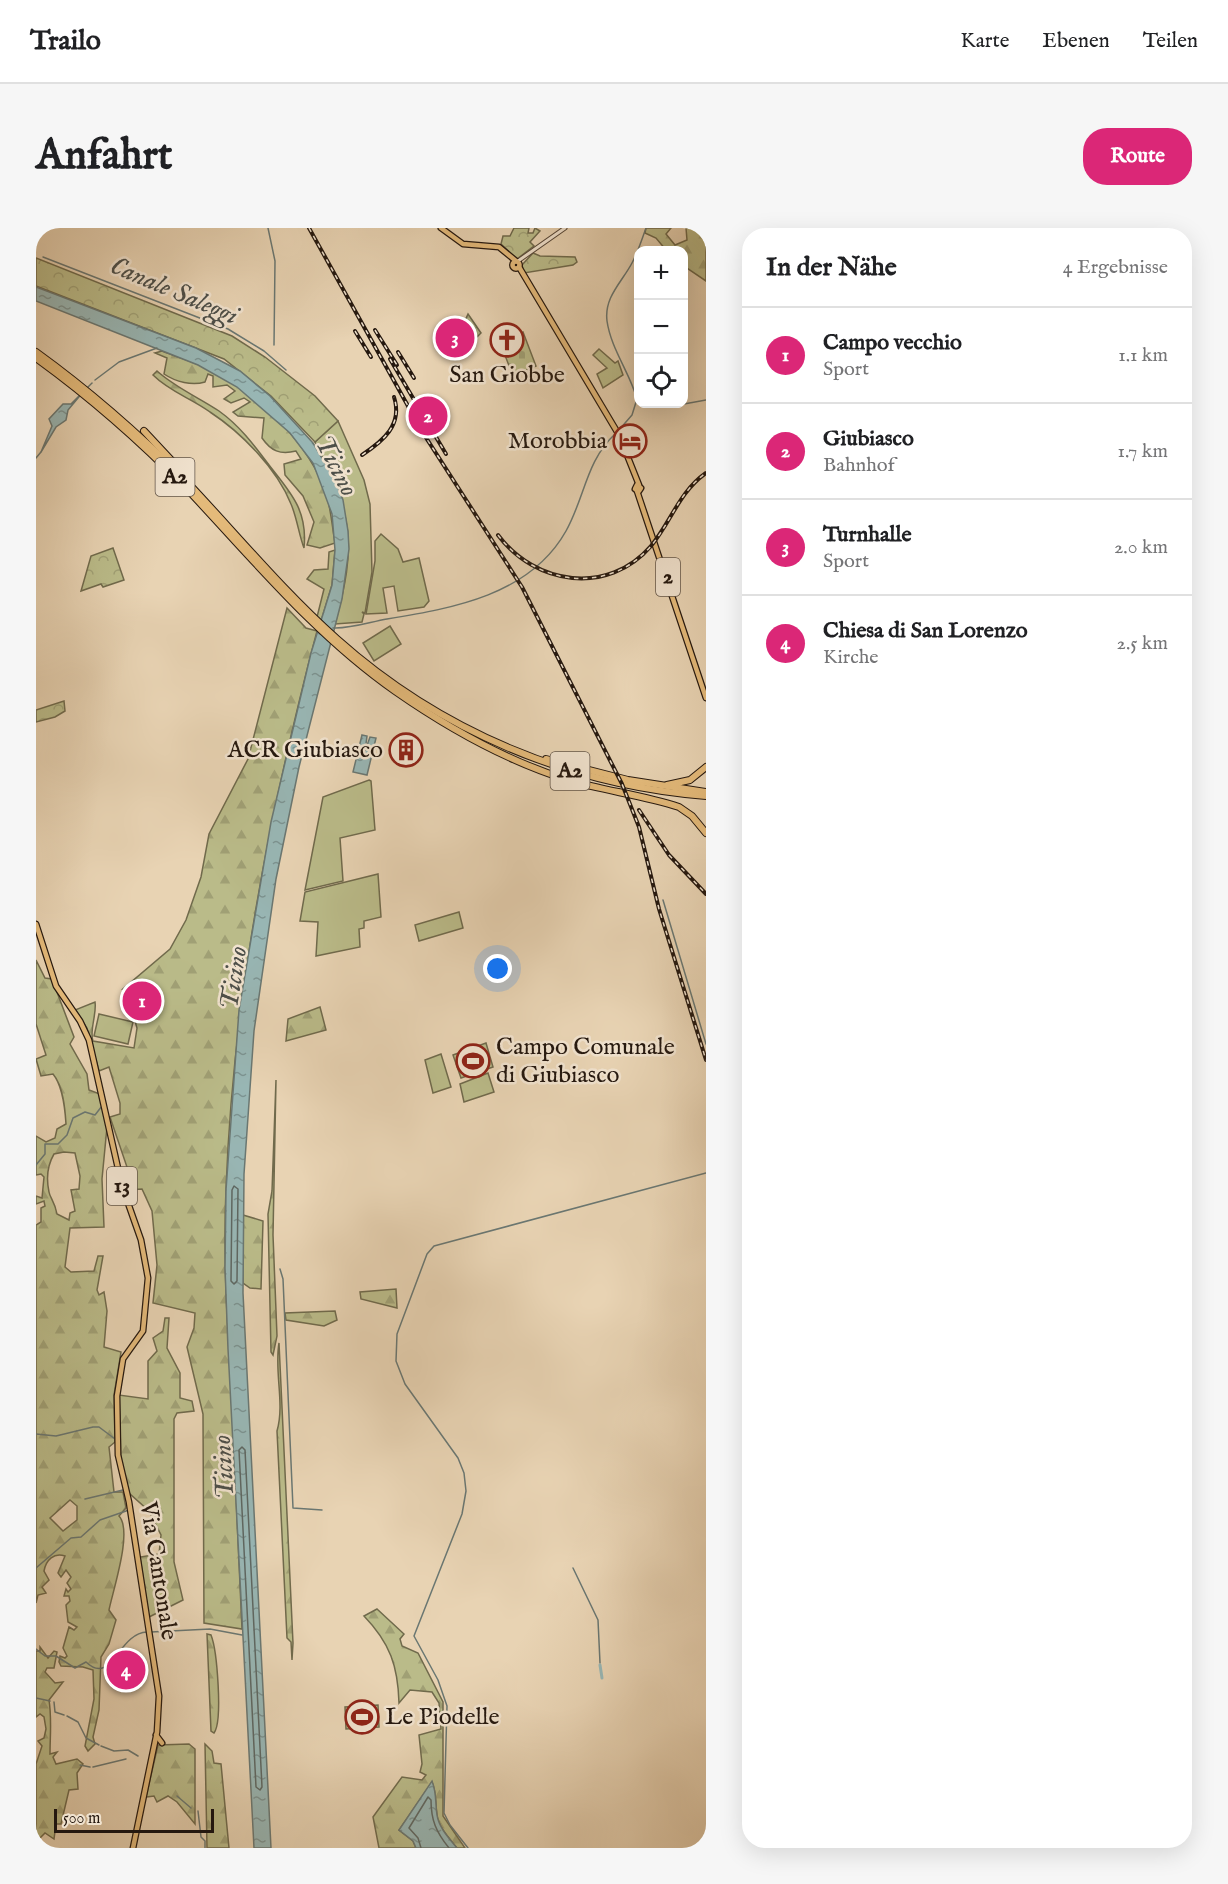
<!DOCTYPE html>
<html lang="de">
<meta charset="utf-8">
<style>
:root{--surface:#fff;--page:#f6f6f6;--text:#202124;--muted:#757577;--line:#e0e0e0;--accent:#db2777}
body{margin:0;font-family:"IM FELL English",serif;background:var(--page);color:var(--text)}
.controls{position:absolute;right:18px;top:18px;display:grid;overflow:hidden;border-radius:12px;box-shadow:0 6px 24px #0002}
.controls button{width:54px;height:54px;display:grid;place-items:center;padding:0;border:0;border-bottom:2px solid var(--line);background:var(--surface);color:var(--text);font:30px sans-serif}
.scale{position:absolute;left:18px;bottom:15px;width:160px;box-sizing:border-box;padding-left:6px;border:3px solid #25180f;border-top:0;font-size:16px;line-height:21px;white-space:nowrap;color:#25180f;-webkit-text-stroke:4px #f0e2ce;paint-order:stroke}
.you{position:absolute;left:462px;top:741px;width:21px;height:21px;margin:-15px;border:4px solid #fff;border-radius:50%;background:#1a73e8;box-shadow:0 0 0 9px #1a73e833}
.badge{display:grid;place-items:center;width:39px;height:39px;border-radius:50%;background:var(--accent);color:#fff;font-size:20px;font-weight:700}
.pin{position:absolute;translate:-50% -50%;border:3px solid #fff;box-shadow:0 2px 6px #0006}
.list{margin:0;padding:0;list-style:none}
h2{display:flex;justify-content:space-between;align-items:center;height:78px;margin:0;padding:0 24px;font-size:26px}
h2 small{font-size:20px;font-weight:400;color:var(--muted)}
.list li{display:grid;grid-template-columns:39px 1fr auto;gap:18px;align-items:center;box-sizing:border-box;height:96px;padding:0 24px;border-top:2px solid var(--line)}
.list b{display:block;font-size:22px;white-space:nowrap}
.list p{margin:0;font-size:20px;white-space:nowrap;color:var(--muted)}
.list em{font-size:20px;font-style:normal;color:var(--muted)}
.icon{flex:none;width:33px;height:33px;fill:none;stroke:currentColor;stroke-width:2;stroke-linecap:round;stroke-linejoin:round}
.map{position:relative;flex:none;width:670px;height:1620px;overflow:hidden;border-radius:24px}
header{display:flex;align-items:center;gap:36px;box-sizing:border-box;height:84px;padding:0 30px;background:var(--surface);border-bottom:2px solid var(--line)}
header strong{font-size:28px}
nav{display:flex;gap:33px;margin-inline-start:auto;font-size:21px}
.intro{display:flex;align-items:center;justify-content:space-between;box-sizing:border-box;height:144px;padding:0 36px}
h1{margin:0;font-size:42px}
.button{padding:15px 27px;border-radius:24px;background:var(--accent);color:#fff;font-size:21px;font-weight:700}
main{display:flex;gap:36px;padding:0 36px}
aside{flex:1;background:var(--surface);border-radius:24px;box-shadow:0 6px 24px #0002}
.map>svg:first-child{display:block}
.green{fill:#babb89;stroke:#706a4c;stroke-width:1.5}
.forest{fill:url(#forest-firs);stroke:#706a4c;stroke-width:1.5;fill-rule:evenodd}
.cemetery{fill:url(#cemetery-stones);stroke:#706a4c;stroke-width:1.5}
.park{fill:url(#park-crowns);stroke:#706a4c;stroke-width:1.5}
.water{fill:url(#water-ripples);stroke:#6a7772;stroke-width:1.5}
.lines{fill:none;stroke-linecap:round;stroke-linejoin:round}
.shore{stroke:#5e6762;stroke-width:1.5}
.stream{stroke:#6a7772;stroke-width:1.5}
.canal{stroke:#98b6b4;stroke-width:3}
.minor-casing{stroke:#564738;stroke-width:5}
.major-casing{stroke:#25180f;stroke-width:7}
.highway-casing{stroke:#25180f;stroke-width:8}
.minor{stroke:#f0e2ce;stroke-width:3}
.major{stroke:#e4ba7a;stroke-width:4.5}
.highway{stroke:#e4ba7a;stroke-width:6}
.rail-casing{stroke:#25180f;stroke-width:4}
.rail{stroke:#f0e2ce;stroke-width:1.5;stroke-dasharray:4.5;stroke-linecap:butt}
.labels{text-anchor:middle;dominant-baseline:central;stroke-width:5;stroke-linejoin:round;paint-order:stroke}
.shield{fill:#f0e2ce;stroke:#625548;stroke-width:1.5}
.shield-label{font-size:22px;font-weight:bold;fill:#25180f}
.poi-label{font-size:24px;fill:#25180f;stroke:#f0e2ce;text-anchor:end}
.street-label{font-size:24px;fill:#25180f;stroke:#f0e2ce}
.water-label{font-size:26px;font-style:italic;fill:#4d4f49;stroke:#f0e2ce}
</style>
<header>
<strong>Trailo</strong>
<nav><a>Karte</a><a>Ebenen</a><a>Teilen</a></nav>
</header>
<div class="intro"><h1>Anfahrt</h1><a class="button">Route</a></div>
<main>
<div class="map">
<svg width="670" height="1620" viewBox="0 0 670 1620">
<defs>
<pattern id="forest-firs" width="22" height="20" patternUnits="userSpaceOnUse" patternTransform="scale(1.5)"><rect width="22" height="20" fill="#babb89"/><path d="M5 1l3.5 6h-7zM16 11l3.5 6h-7z" fill="#a0a075"/></pattern>
<pattern id="cemetery-stones" width="16" height="16" patternUnits="userSpaceOnUse" patternTransform="scale(1.5)"><rect width="16" height="16" fill="#babb89"/><path d="M2 7V4a2 2 0 0 1 4 0v3zM10 15v-3a2 2 0 0 1 4 0v3z" fill="#a0a075"/></pattern>
<pattern id="park-crowns" width="20" height="18" patternUnits="userSpaceOnUse" patternTransform="scale(1.5)"><rect width="20" height="18" fill="#babb89"/><path d="M2 6a3 3 0 1 1 6 0M12 15a3 3 0 1 1 6 0" fill="none" stroke="#a0a075"/></pattern>
<pattern id="water-ripples" width="26" height="14" patternUnits="userSpaceOnUse" patternTransform="scale(1.5)"><rect width="26" height="14" fill="#98b6b4"/><path d="M2 4q2-2 4 0t4 0M15 11q2-2 4 0t4 0" fill="none" stroke="#7c9391"/></pattern>
</defs>
<rect width="100%" height="100%" fill="#e8d3b3"/>
<filter id="stains"><feTurbulence type="fractalNoise" baseFrequency=".00333" numOctaves="4"/><feColorMatrix values="0 0 0 0 .2 0 0 0 0 .09 0 0 0 0 .02 0 0 0 .5 -.17"/></filter>
<radialGradient id="worn" r=".72"><stop offset=".6" stop-color="#630" stop-opacity="0"/><stop offset="1" stop-color="#630" stop-opacity=".3"/></radialGradient>
<!-- green -->
<g class="green">
<polygon points="563,121 579,135 582,133 587,147 567,160 561,146 571,140 557,127"/>
<path d="M302,193L328,252L334,276L336,344L329,385L326,384L328,386L326,394L299,396C321,316 317,287 279,214Z"/>
<polygon points="345,306 362,321 367,334 383,330 393,373 388,379 362,383 358,358 347,360 351,385 330,386 339,333 339,313"/>
<polygon points="299,322 296,357 285,393 281,389 288,361 271,351 278,342 292,341 293,324"/>
<polygon points="354,398 365,416 338,433 327,415"/>
<polygon points="333,552 335,553 339,602 304,610 307,653 269,662 287,569"/>
<polygon points="342,646 345,689 328,693 328,700 323,701 324,719 280,728 282,694 264,693 269,664"/>
<polygon points="423,684 427,700 383,713 379,697"/>
<polygon points="121,760 124,780 92,785 89,765"/>
<polygon points="63,786 97,794 92,816 58,808"/>
<polygon points="450,815 457,839 425,850 417,827"/>
<polygon points="405,826 415,859 397,865 389,832"/>
<polygon points="452,845 458,864 428,874 424,856"/>
<polygon points="342,1477 343,1499 310,1501 309,1479"/>
</g>
<!-- forest -->
<g class="forest">
<polygon points="610,0 635,0 630,6 639,17 651,12 650,0 670,0 670,53 648,38 648,22 630,22 620,10 609,5"/>
<path d="M126,123C144,130 164,136 181,145C225,168 274,218 290,265C295,281 296,298 299,315L284,320L271,317L278,294L267,268L249,247L248,236L265,231L260,223C244,227 235,223 226,210L228,190L202,188L197,184L214,174L208,170L195,175L188,171L199,163L191,157L177,159V148L172,146L169,154C156,158 140,154 128,146L131,130L119,125Z"/>
<path d="M121,143C140,160 162,169 183,183C204,198 218,217 233,237C254,264 272,282 268,320C263,307 261,290 255,276C241,241 206,205 174,184C155,170 134,164 117,147Z"/>
<path d="M251,380L270,400L281,403C233,586 197,771 190,961C187,1027 191,1092 195,1158C199,1239 202,1320 206,1401L168,1395L167,1186L151,1119L158,1100L159,1085L117,1075L121,1037L116,983L106,961L89,962L93,958L88,947L92,942L74,889L84,886V875L73,839L63,843L51,800L39,782L59,774C61,786 53,803 57,813L98,820L101,800L98,790L124,780L120,760L87,761L134,721L150,692L165,649L173,606L212,531Z"/>
<path d="M0,732L9,750L16,751L38,809L34,816L51,846L53,862L64,866L71,899L66,951L68,999L34,1000L29,1039L35,1044L58,1043L62,1028H67L61,1062L63,1067L68,1064L71,1083L68,1119L85,1124L78,1167L79,1214L73,1219L78,1264H87L90,1280L83,1288C97,1303 77,1362 73,1382L80,1392L73,1416L65,1429L63,1482L57,1509L59,1516L52,1523L49,1518L58,1471L57,1442L47,1439L25,1438L23,1434L24,1428L29,1430L31,1428L27,1420L33,1399L38,1402L41,1399L32,1394L30,1377L34,1373L33,1368H28L30,1361L32,1364L35,1361L31,1355L35,1349L30,1342L25,1349L22,1345L29,1328C18,1324 10,1332 8,1343L13,1352L6,1359L10,1365L2,1367L0,1375V997L5,994V980L9,978L8,973L0,976V968L6,970L8,949L5,946L0,947V908L10,914L19,910L21,901L30,896C29,880 27,858 17,846L5,848L0,831L10,827L0,796ZM28,924L39,925L44,948L43,961L35,962L39,983L34,985L33,992L21,986C19,974 14,970 13,964C10,950 11,938 18,926ZM34,1272L41,1278V1292L27,1303L14,1290Z"/>
<polygon points="284,779 290,802 250,813 252,791"/>
<polygon points="240,852 237,1007 241,1108 237,1127 235,1124 232,986 236,963"/>
<polygon points="207,987 227,993 225,1061 214,1060 207,1055"/>
<polygon points="360,1061 361,1080 325,1071 324,1064"/>
<polygon points="299,1083 301,1092 288,1098 250,1092 249,1085"/>
<polygon points="129,1090 133,1090 131,1120 144,1145 144,1170 156,1173 158,1183 141,1185 138,1191 138,1334 147,1372 113,1389 104,1329 123,1326 125,1307 113,1283 93,1265 85,1234 83,1167 112,1171 112,1133 121,1123 117,1110 127,1103"/>
<path d="M243,1115L257,1415L256,1432L255,1414L251,1410L241,1203C249,1175 238,1144 243,1115Z"/>
<path d="M341,1381L368,1406L364,1411L366,1418L382,1425L407,1474V1588L429,1620H421C413,1610 403,1600 401,1587C399,1574 401,1566 396,1554L363,1602L377,1613L380,1620H343L337,1589L366,1549L386,1552L390,1547L384,1544L386,1536L383,1507L405,1501L403,1475L396,1464L374,1462L363,1475C362,1438 354,1415 328,1388Z"/>
<path d="M171,1406L175,1407C181,1422 187,1493 178,1505L175,1503Z"/>
<path d="M4,1419L12,1430L18,1423L21,1424L18,1440H11L9,1444L19,1455L27,1454L13,1472C16,1491 14,1508 14,1526L21,1524L17,1529L20,1536L41,1531L47,1536L41,1545L42,1561L33,1562L25,1596H20L18,1611L9,1605L0,1614V1536L6,1518L2,1513L8,1510L10,1501L8,1489L4,1486L0,1489V1423H4Z"/>
<polygon points="153,1516 159,1521 159,1596 141,1574 132,1568 121,1574 118,1568 110,1569 122,1517"/>
<polygon points="169,1516 176,1523 178,1535 185,1536 193,1620 171,1620"/>
</g>
<!-- cemetery -->
<polygon class="cemetery" points="487,104 500,138 477,148 465,117 474,113 475,109"/>
<!-- park -->
<g class="park">
<polygon points="478,0 493,0 492,5 497,5 499,0 504,3 494,14 498,18 481,31 465,16 467,8 474,8"/>
<polygon points="497,25 504,28 539,29 541,34 537,37 488,45 486,37"/>
<polygon points="0,30 196,108 229,129 279,168 302,193 279,214 235,168 188,131 0,58"/>
<polygon points="432,86 445,105 420,130 410,119 413,113 419,115"/>
<polygon points="77,320 88,352 67,359 65,356 45,363 55,328"/>
<polygon points="28,473 29,483 19,489 0,494 0,482"/>
</g>
<!-- water -->
<g class="water">
<polygon points="0,59 160,120 204,143 234,168 277,215 299,252 307,272 312,303 313,321 306,371 263,539 240,651 218,803 208,946 207,1065 235,1620 218,1620 192,1121 189,1040 190,962 203,782 235,594 275,425 296,357 299,322 296,286 277,235 254,205 201,159 162,137 0,73"/>
<polygon points="47,164 32,182 30,192 20,199 5,224 16,198 13,191 27,176 35,176"/>
<polygon points="326,507 331,508 329,523 334,509 340,510 331,547 317,544"/>
<path d="M396,1553C401,1566 399,1574 401,1587C403,1600 413,1610 421,1620H380L377,1613L363,1602Z"/>
</g>
<g class="lines">
<!-- shore -->
<g class="shore">
<polygon points="198,958 202,961 201,1053 198,1056 195,1053 196,962"/>
<polygon points="206,1219 209,1222 226,1559 224,1562 220,1559 203,1222"/>
<path d="M385,1620L382,1610L373,1600L392,1569L395,1572C395,1592 400,1604 413,1620"/>
</g>
<!-- stream -->
<g class="stream">
<polyline points="232,0 239,33 238,117"/>
<polyline points="7,29 192,101 228,123 250,142"/>
<polyline points="59,152 83,134 121,120"/>
<polyline points="51,160 56,155"/>
<polyline points="626,176 637,178 670,172"/>
<path d="M583,202L596,187L601,171C594,145 575,121 571,93C568,69 586,54 596,35C602,24 606,11 610,0"/>
<polyline points="0,230 5,224"/>
<path d="M297,400C314,401 334,394 351,391C418,380 494,367 530,303C549,269 550,233 579,206"/>
<polyline points="627,672 670,816"/>
<polyline points="0,937 9,926 9,916 22,916 31,907 37,890 49,884 59,887 66,878"/>
<polyline points="244,1041 247,1051 257,1280 286,1282"/>
<polyline points="0,1206 20,1208 57,1199 63,1199 79,1211"/>
<polyline points="49,1271 87,1262"/>
<polyline points="0,1340 35,1310 45,1309 64,1292 93,1282"/>
<polyline points="537,1340 562,1392 564,1435"/>
<polyline points="115,1404 174,1401 206,1407"/>
<path d="M0,1421L9,1428H20L39,1440L50,1434C76,1459 82,1405 111,1404"/>
<polyline points="0,1470 14,1473"/>
<polyline points="18,1474 19,1484 28,1487"/>
<polyline points="31,1488 42,1494 50,1510 63,1517"/>
<polyline points="65,1518 78,1523 92,1522 102,1528"/>
<polyline points="44,1537 54,1539"/>
<polyline points="57,1539 90,1531"/>
<polyline points="141,1568 155,1580"/>
<polyline points="162,1583 165,1609 169,1613 169,1620"/>
<polyline points="432,1620 414,1597 408,1585 411,1478 402,1452 378,1408 426,1286 430,1263 428,1245 422,1230 369,1156 360,1133 361,1106 391,1026 398,1018 670,945"/>
</g>
<!-- canal -->
<polyline class="canal" points="564,1437 566,1450"/>
<!-- minor casing -->
<g class="minor-casing">
<polyline id="minor" points="482,33 529,0"/>
</g>
<!-- major casing -->
<g class="major-casing">
<g id="major">
<polyline points="405,0 427,16 463,19 480,33"/>
<circle cx="480" cy="37" r="3.5"/>
<polyline points="483,39 583,207 603,257"/>
<polygon points="601,257 605,260 603,263 599,261"/>
<polyline points="601,263 670,470"/>
<polyline points="0,696 20,758 44,793 53,812 86,958 105,1012 112,1050 107,1103 87,1131 81,1168 82,1227 93,1274 123,1468 121,1504 97,1620"/>
<polyline points="120,1507 126,1515"/>
</g>
</g>
<!-- highway casing -->
<g class="highway-casing">
<g id="highway">
<path d="M0,124C54,163 104,207 151,254C201,307 247,363 301,411C404,503 533,557 670,568"/>
<path d="M0,130C54,169 104,213 151,261C218,332 279,407 359,463C412,500 471,533 532,552C569,563 607,567 643,579L656,588L670,605"/>
<polyline points="108,203 150,248"/>
<polyline points="510,531 592,552 670,564"/>
<polyline points="631,557 654,552 670,539"/>
</g>
</g>
<!-- minor -->
<use href="#minor" class="minor"/>
<!-- major -->
<use href="#major" class="major"/>
<!-- highway -->
<use href="#highway" class="highway"/>
<!-- rail casing -->
<g class="rail-casing">
<g id="rail">
<polyline points="273,0 387,205 486,359 586,556 603,599 623,681 670,832"/>
<polyline points="339,102 361,137"/>
<polyline points="319,103 335,129"/>
<polyline points="362,124 378,150"/>
<polyline points="354,131 410,226"/>
<path d="M326,227C347,213 367,197 358,169"/>
<path d="M462,307C499,357 572,368 615,318C635,294 643,264 670,245"/>
<polyline points="603,582 633,627 670,666"/>
</g>
</g>
<!-- rail -->
<use href="#rail" class="rail"/>
</g>
<!-- icons -->
<defs>
<g id="church-ring" transform="scale(1.725)"><circle r="9.5" fill="#f0e2ce" stroke="#8f2418" stroke-width="1.5"/><path d="M-1.2-6h2.4v3.5h3.3v2.4h-3.3V6h-2.4V-.1h-3.3v-2.4h3.3Z" fill="#8f2418"/></g>
<g id="hotel-ring" transform="scale(1.725)"><circle r="9.5" fill="#f0e2ce" stroke="#8f2418" stroke-width="1.5"/><path d="M-6-4.5h1.5V1H6V5H4.5V3h-9V5H-6ZM-4 0a1.8 1.8 0 1 1 3.6 0ZM.5 0V-2.5h3Q6-2.5 6 0Z" fill="#8f2418"/></g>
<g id="building-ring" transform="scale(1.725)"><circle r="9.5" fill="#f0e2ce" stroke="#8f2418" stroke-width="1.5"/><path d="M-4-6H4V6H1V3H-1V6H-4ZM-2.5-4.3h1.7v1.8h-1.7ZM.8-4.3h1.7v1.8H.8ZM-2.5-1h1.7V.8h-1.7ZM.8-1h1.7V.8H.8Z" fill="#8f2418"/></g>
<g id="stadium-ring" transform="scale(1.725)"><circle r="9.5" fill="#f0e2ce" stroke="#8f2418" stroke-width="1.5"/><path d="M0-5a6.5 5 0 1 0 0 10a6.5 5 0 1 0 0-10ZM-3.5-1.8h7v3.6h-7Z" fill="#8f2418"/></g>
</defs>
<g fill-rule="evenodd">
<use href="#church-ring" x="471" y="112"/>
<use href="#hotel-ring" x="594" y="213"/>
<use href="#building-ring" x="370" y="522"/>
<use href="#stadium-ring" x="437" y="833"/>
<use href="#stadium-ring" x="326" y="1489"/>
</g>
<g class="labels">
<!-- shield labels -->
<g class="shield">
<rect x="119.5" y="230" width="39" height="38" rx="4.5"/>
<rect x="620" y="330" width="24" height="38" rx="4.5"/>
<rect x="514.5" y="524" width="39" height="38" rx="4.5"/>
<rect x="71" y="939" width="30" height="38" rx="4.5"/>
</g>
<g class="shield-label">
<text x="139" y="249">A2</text>
<text x="632" y="349">2</text>
<text x="534" y="543">A2</text>
<text x="86" y="958">13</text>
</g>
<!-- poi labels -->
<g class="poi-label">
<text x="471" y="147" text-anchor="middle">San Giobbe</text>
<text x="571" y="213">Morobbia</text>
<text x="347" y="522">ACR Giubiasco</text>
<text x="460" y="819" text-anchor="start">Campo Comunale<tspan x="460" dy="28">di Giubiasco</tspan></text>
<text x="349" y="1489" text-anchor="start">Le Piodelle</text>
</g>
<!-- street labels -->
<g class="street-label">
<text transform="translate(122 1343) rotate(81)">Via Cantonale</text>
</g>
<!-- water labels -->
<g class="water-label">
<text transform="translate(138 63) rotate(23)">Canale Saleggi</text>
<text transform="translate(300 238) rotate(63)">Ticino</text>
<text transform="translate(198 750) rotate(-81)">Ticino</text>
<text transform="translate(188 1239) rotate(-93)">Ticino</text>
</g>
</g>
<rect width="100%" height="100%" filter="url(#stains)"/>
<rect width="100%" height="100%" fill="url(#worn)"/>
</svg>
<div class="controls">
<button>+</button>
<button>−</button>
<button><svg class="icon" aria-label="locate" viewBox="0 0 24 24"><circle cx="12" cy="12" r="6"/><path d="M12 2v4M12 18v4M2 12h4M18 12h4"/></svg></button>
</div>
<div class="scale">500 m</div>
<div class="you"></div>
<div class="pin badge" style="left:106px;top:773px">1</div>
<div class="pin badge" style="left:392px;top:188px">2</div>
<div class="pin badge" style="left:419px;top:110px">3</div>
<div class="pin badge" style="left:90px;top:1442px">4</div>
</div>
<aside>
<h2>In der Nähe<small>4 Ergebnisse</small></h2>
<ul class="list">
<li><span class="badge">1</span><div><b>Campo vecchio</b><p>Sport</p></div><em>1.1 km</em></li>
<li><span class="badge">2</span><div><b>Giubiasco</b><p>Bahnhof</p></div><em>1.7 km</em></li>
<li><span class="badge">3</span><div><b>Turnhalle</b><p>Sport</p></div><em>2.0 km</em></li>
<li><span class="badge">4</span><div><b>Chiesa di San Lorenzo</b><p>Kirche</p></div><em>2.5 km</em></li>
</ul>
</aside>
</main>
